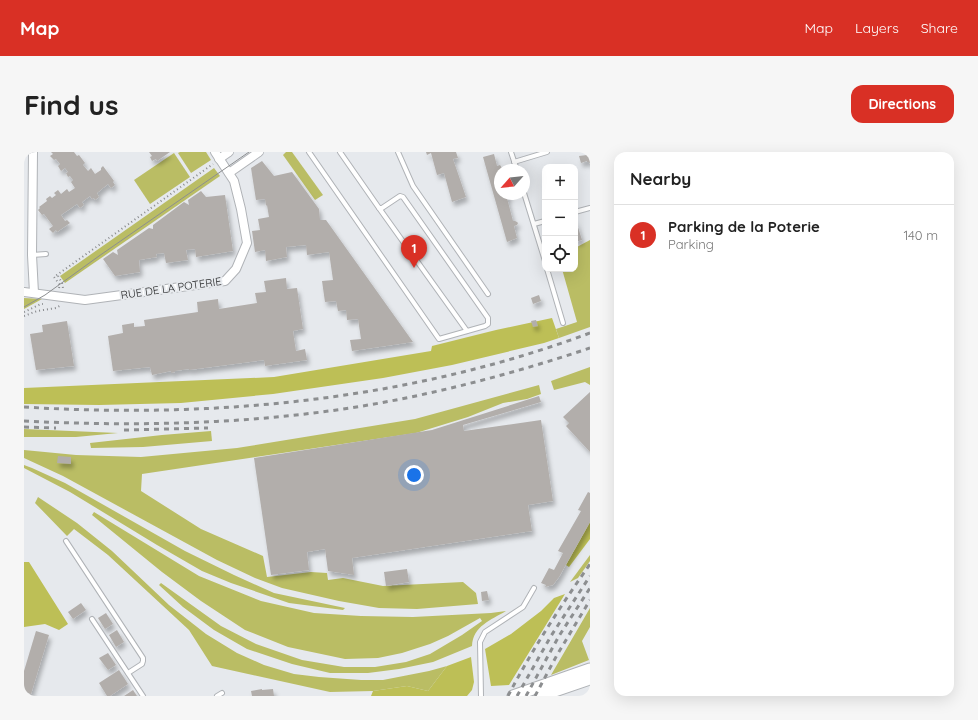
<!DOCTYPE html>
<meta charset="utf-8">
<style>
:root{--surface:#fff;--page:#f6f6f6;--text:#222;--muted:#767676;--line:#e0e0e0;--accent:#d93025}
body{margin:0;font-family:Quicksand,sans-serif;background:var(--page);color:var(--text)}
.controls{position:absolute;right:12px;top:12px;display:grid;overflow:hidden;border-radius:8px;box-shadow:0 4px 16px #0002}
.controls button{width:36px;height:36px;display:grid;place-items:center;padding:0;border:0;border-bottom:1px solid var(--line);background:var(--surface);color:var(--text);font:20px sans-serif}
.compass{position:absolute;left:470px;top:12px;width:36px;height:36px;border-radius:50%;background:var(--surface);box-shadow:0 4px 16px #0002;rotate:243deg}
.you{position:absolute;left:390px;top:323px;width:14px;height:14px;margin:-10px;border:3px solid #fff;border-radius:50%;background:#1a73e8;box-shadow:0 0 0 6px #1a73e833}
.badge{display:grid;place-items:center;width:26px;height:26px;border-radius:50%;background:var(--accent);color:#fff;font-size:13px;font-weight:700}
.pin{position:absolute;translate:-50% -33px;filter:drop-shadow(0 1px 2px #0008)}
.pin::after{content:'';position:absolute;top:21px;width:14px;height:12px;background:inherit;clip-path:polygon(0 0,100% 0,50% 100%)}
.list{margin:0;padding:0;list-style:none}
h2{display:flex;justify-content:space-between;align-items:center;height:52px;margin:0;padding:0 16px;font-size:17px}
h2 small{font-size:13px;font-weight:400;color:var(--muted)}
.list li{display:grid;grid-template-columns:26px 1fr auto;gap:12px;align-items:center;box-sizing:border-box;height:60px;padding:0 16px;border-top:1px solid var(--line)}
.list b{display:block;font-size:15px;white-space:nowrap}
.list p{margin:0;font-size:13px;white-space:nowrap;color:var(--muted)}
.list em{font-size:13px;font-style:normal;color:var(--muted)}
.icon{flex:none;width:22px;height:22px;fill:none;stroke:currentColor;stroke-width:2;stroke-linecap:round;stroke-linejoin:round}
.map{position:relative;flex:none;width:566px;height:544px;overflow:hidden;border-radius:12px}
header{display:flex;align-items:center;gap:24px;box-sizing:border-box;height:56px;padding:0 20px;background:var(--accent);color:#fff}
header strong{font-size:19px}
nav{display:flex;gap:22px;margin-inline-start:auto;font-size:14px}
.intro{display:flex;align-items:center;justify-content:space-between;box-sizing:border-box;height:96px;padding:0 24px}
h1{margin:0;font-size:28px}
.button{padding:10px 18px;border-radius:12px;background:var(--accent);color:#fff;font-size:14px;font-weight:700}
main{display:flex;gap:24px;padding:0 24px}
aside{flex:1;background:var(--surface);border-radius:12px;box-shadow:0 4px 16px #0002}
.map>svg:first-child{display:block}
.green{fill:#babd64}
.forest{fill:#bdbf56}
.building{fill:#b2aeab;filter:url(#shadow)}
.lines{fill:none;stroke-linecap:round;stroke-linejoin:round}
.lane-casing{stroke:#b0b3b7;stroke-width:6}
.street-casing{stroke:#b0b3b7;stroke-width:10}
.secondary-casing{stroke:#b0b3b7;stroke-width:13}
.path{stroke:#87898c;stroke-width:2;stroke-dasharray:1 3;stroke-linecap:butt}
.lane{stroke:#fff;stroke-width:4}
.street{stroke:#fff;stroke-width:8}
.secondary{stroke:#fff;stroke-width:11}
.tram{stroke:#8c8e90;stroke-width:1}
.rail{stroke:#8c8e90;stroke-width:3;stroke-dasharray:5 5;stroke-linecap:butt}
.labels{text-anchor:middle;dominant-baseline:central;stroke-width:4;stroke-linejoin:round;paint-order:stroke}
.street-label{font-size:11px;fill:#242526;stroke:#e6e9ed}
</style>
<header>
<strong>Map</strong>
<nav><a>Map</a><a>Layers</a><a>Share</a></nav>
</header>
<div class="intro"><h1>Find us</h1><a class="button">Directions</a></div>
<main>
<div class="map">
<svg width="566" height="544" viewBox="0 0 566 544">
<defs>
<filter id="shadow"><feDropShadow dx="2.5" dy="4.5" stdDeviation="2" flood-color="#0004"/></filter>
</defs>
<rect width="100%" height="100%" fill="#e6e9ed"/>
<!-- green -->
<g class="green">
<polygon points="156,0 182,0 187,8 167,21 154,1"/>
<polygon points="262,0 268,0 299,43 291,48 259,3"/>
<polygon points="150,1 166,25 126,52 110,28"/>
<polygon points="190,16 196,24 41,131 36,124"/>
<polygon points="566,88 566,175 535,186 532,177 553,170 538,117 551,117 551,96"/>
<polygon points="0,146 18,147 0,157"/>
<polygon points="566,215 566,233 561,230 530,238 527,229"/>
<polygon points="515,233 517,242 503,247 479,251 444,265 392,281 118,322 117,339 177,377 239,404 243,425 287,420 303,421 304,428 319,426 359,434 439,430 452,441 454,452 393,457 355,456 315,449 258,436 231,426 193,408 39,324 0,306 0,298 52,303 117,305 213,296 391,267"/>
<polygon points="0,277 94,281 52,285 0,285"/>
<polygon points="187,279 188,289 119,295 67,296 66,291 138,283"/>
<polygon points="0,313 8,316 41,331 161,399 210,423 250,441 321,456 319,458 265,451 207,431 178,419 133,393 46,340 0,316"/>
<polygon points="14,345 53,371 88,399 145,453 182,482 213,501 240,513 270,522 295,525 337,528 359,528 405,519 423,514 404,539 383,534 349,539 306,540 188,514 165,478 84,403 50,377 43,384 11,351"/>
<path d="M70,360L175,424L237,449L290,461L337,464L389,465L467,461L482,459C467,468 449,474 448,494L409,510L375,517L344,521H306L268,512L223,497L190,478L159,455L135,433L137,431L197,474L232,492L278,508L320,515H351L382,510L406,502L438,483L458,469L456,466L424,484L406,492L378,501L354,506L321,507L264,495L221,478L177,449L138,420L68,363Z"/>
<polygon points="566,403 566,409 554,426 546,430"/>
<polygon points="566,456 566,475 558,489 565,508 527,523"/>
</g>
<!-- forest -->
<g class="forest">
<polygon points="528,166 535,186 520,191 428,213 359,226 249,242 157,251 75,253 0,252 0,236 250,225 407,199 408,194 472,178"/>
<polygon points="566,370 566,387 545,415 542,413"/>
<polygon points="0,410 5,410 44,472 35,478 21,472 0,475"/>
<polygon points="541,442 485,533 467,534 461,497 487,482 517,459 530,446"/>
<polygon points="447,505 450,530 448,538 443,544 347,544 349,539 383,534 404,539 423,514"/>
</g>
<!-- building -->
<g class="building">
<polygon points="27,0 50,0 53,4 55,3 61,11 59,13 64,19 67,16 71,22 77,18 77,16 79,14 90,29 89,30 91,33 87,36 84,32 73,41 75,45 71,48 70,46 68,47 66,44 58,50 60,53 56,56 53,52 37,63 41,69 43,68 46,71 33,80 32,78 29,81 25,77 29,74 20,62 18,63 14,58 16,56 15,55 23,49 22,47 26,44 28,46 32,43 30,41 34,38 37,42 43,37 45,40 51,36 47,30 49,28 46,24 44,25 42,21 44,20 41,16 37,19 34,14 36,12 32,7 30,8 26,4 29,2"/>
<polygon points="125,0 146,0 133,9 132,7 128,9 126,5 128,4"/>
<polygon points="402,0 432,0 434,6 429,7 442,45 428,50 420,21 413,23 407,1 403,3"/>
<polygon points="562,0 566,0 566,12 565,10 563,10 563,9 557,11 555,4 563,3"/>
<polygon points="470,2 473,14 476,13 478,16 478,18 475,18 476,22 476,42 486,42 485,46 483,46 489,69 491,69 493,70 494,71 493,73 490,74 493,86 483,90 459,5"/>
<polygon points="238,9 250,24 268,20 295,57 296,68 302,68 389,190 328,199 326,188 337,187 334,167 323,168 322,158 314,159 312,149 301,150 298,129 309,128 305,100 283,103 282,93 262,95 263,105 242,109 241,98 231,100 228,79 236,78 234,67 245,65 243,53 242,54 241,47 232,48 227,16"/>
<polygon points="177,39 182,45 201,43 209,99 172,105 171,97 162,98 164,108 142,111 140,101 132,102 133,105 115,108 116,120 91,124 79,107 89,100 94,103 93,98 125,76 129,77 129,73 160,50 165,53 164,48"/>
<polygon points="551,66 558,88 551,90"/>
<polygon points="262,126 263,137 273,136 279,177 269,179 272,199 281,197 283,208 241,214 240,208 165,218 165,217 151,219 151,220 147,221 147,219 128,223 126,215 89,219 84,184 99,181 98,173 110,171 110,175 121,174 120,168 174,160 173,150 194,147 195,157 233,151 231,141 242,140 240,129"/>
<polygon points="515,143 517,149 509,152 507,146"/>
<polygon points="512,168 514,174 509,175 507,169"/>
<polygon points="43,169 50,214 12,218 6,182 19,180 18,173"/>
<polygon points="566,240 566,300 542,274 545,271 539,265"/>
<polygon points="515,244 517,250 439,273 440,279 517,268 529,349 504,353 508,379 328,406 330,423 304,419 301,397 283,400 285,418 247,423 230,306 408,278"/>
<polygon points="34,304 47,305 47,312 33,311"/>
<polygon points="564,340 566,341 566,370 535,425 529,433 521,435 522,433 517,431 525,416 530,418 539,401 534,399 557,359 554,358"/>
<polygon points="383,417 385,430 362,434 360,420"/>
<polygon points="463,439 465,448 458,449 457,440"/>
<polygon points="57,451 62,458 49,467 44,460"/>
<polygon points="82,461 89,472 81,477 74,466"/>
<polygon points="93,478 100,490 92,495 85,483"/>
<polygon points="12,479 25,483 7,542 0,540 0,519"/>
<polygon points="84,501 92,513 84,518 75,506"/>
<polygon points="95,518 104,532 86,544 83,544 75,531"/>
<polygon points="238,537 238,538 249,537 250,544 228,544 227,539"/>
<polygon points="109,538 113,544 100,544"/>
</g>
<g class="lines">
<!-- lane casing -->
<g class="lane-casing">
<g id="lane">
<polyline points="285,0 415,187 461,174 464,172 464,166 379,45 376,44 358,56 355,56 316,0"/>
<polyline points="374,0 389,34 464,142"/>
<polyline points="487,0 493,18"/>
<polyline points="490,10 523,0"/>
<polyline points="500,41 521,109"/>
<polyline points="355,56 443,179"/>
<polyline points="551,60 566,56"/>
<polyline points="510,72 521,69"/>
<polyline points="8,103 22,102"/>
<polyline points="523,117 539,171"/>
<polyline points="42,389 119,506 119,509 118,512 104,521"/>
<polyline points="68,467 119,544"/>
<polyline points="193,544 198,541"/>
<polyline points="457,544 456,490 461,480 499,455 510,436"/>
</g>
</g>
<!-- street casing -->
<g class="street-casing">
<g id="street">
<polyline points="9,0 8,103 10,141"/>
<polyline points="195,7 205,0"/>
<polyline points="205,21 235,0"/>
<polyline points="0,140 61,148 201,129 212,117 223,91 217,57 210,29 191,0"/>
</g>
</g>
<!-- secondary casing -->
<g class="secondary-casing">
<g id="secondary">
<polyline points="489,544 566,517"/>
<polyline points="516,544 566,527"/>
</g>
</g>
<!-- path -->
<g class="path">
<polyline points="34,124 38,131 39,136"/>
<polyline points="35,136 36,133 30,125 189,12"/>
<polyline points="0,160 17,152 19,152"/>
<polyline points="0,164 13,159 32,156 37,153"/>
</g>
<!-- lane -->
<use href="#lane" class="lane"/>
<!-- street -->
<use href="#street" class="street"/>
<!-- secondary -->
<use href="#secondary" class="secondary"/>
<!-- tram -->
<polyline class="tram" points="0,155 21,143 75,104 225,0"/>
<!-- rail -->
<g class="rail">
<path d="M0,255C191,267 386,248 566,181"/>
<path d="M0,269C118,275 239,272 356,251C427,238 497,219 566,196"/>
<polyline points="0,275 32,276"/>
<polyline points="100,278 184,276"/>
<path d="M484,544C508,498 536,455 566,412"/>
<polyline points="493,544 527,484 566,424"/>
<polyline points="502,544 535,484 566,436"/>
<polyline points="511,544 533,503 566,448"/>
</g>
</g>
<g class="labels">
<!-- street labels -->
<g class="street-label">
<text transform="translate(147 136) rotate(-8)">RUE DE LA POTERIE</text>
</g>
</g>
</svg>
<div class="controls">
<button>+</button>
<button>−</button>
<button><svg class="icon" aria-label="locate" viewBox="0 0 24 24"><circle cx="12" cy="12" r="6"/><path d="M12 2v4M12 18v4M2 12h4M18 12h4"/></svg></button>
</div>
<svg class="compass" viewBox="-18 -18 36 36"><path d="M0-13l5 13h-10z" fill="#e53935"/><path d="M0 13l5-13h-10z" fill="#767676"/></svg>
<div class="you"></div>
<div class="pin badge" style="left:390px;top:116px">1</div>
</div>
<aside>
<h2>Nearby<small></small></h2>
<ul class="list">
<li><span class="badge">1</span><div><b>Parking de la Poterie</b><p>Parking</p></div><em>140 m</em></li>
</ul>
</aside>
</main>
